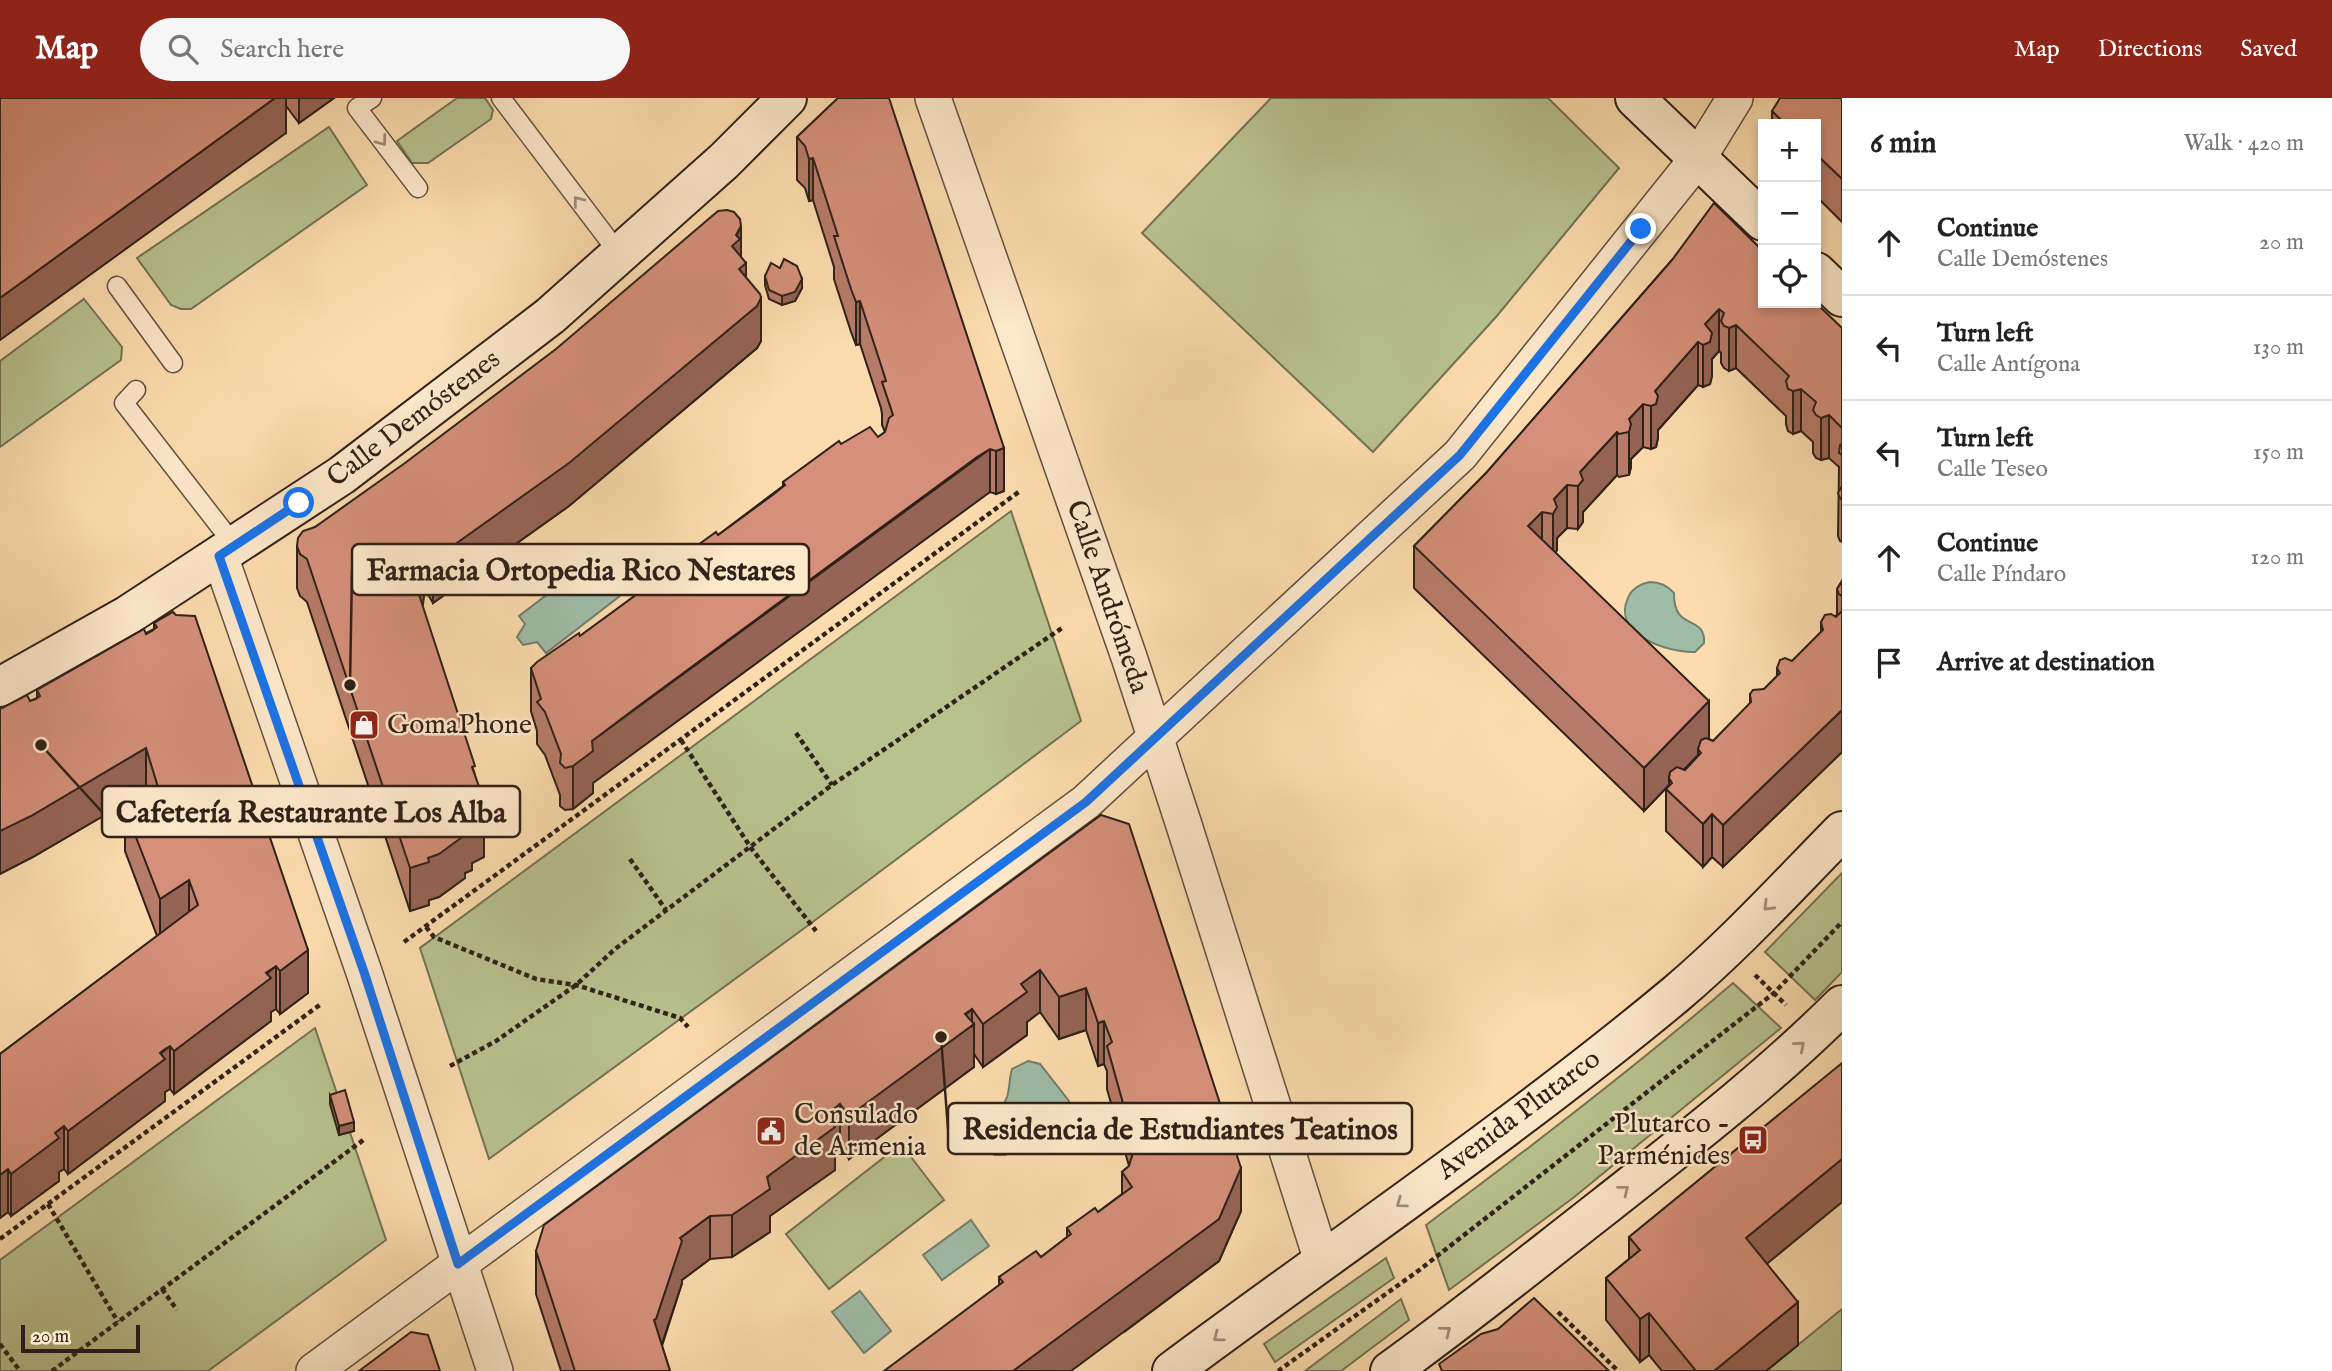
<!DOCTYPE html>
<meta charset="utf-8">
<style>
:root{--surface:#fff;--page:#f6f6f6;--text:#222;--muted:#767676;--line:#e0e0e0;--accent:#8f2418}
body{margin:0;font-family:"IM FELL English",serif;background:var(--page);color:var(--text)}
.controls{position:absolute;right:21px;top:21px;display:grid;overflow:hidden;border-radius:0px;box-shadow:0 4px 10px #0003}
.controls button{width:63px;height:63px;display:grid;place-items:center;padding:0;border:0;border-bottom:2px solid var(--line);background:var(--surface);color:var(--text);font:35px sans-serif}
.scale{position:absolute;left:21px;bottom:18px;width:119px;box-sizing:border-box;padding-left:7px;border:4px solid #2f2118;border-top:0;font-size:19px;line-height:24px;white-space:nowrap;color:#2f2118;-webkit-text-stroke:5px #fde8ca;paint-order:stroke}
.stop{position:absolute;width:21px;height:21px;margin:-16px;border:5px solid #1a73e8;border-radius:50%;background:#fff}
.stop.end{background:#1a73e8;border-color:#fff;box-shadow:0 2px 7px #0008}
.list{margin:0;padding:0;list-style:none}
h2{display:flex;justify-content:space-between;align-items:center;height:91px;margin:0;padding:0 28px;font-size:30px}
h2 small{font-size:23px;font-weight:400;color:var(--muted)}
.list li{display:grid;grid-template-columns:46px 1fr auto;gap:21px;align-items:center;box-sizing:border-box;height:105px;padding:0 28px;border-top:2px solid var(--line)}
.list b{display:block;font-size:26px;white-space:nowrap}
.list p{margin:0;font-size:23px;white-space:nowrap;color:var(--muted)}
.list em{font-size:23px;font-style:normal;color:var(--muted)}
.icon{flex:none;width:38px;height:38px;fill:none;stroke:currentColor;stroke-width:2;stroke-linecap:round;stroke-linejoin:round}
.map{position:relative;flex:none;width:1842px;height:1273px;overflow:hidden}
header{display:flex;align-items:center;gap:42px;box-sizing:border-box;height:98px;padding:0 35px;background:var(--accent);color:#fff}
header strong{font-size:33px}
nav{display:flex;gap:38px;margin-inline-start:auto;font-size:24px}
.search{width:490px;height:63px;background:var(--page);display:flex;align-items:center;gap:18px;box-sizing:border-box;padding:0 24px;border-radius:38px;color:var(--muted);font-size:26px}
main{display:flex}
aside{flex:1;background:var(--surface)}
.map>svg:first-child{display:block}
.green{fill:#b8c28f;stroke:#747254;stroke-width:2}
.water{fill:#9fbca8;stroke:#727e6e;stroke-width:2}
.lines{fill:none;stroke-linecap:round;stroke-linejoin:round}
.lane-casing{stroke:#62503e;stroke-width:21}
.street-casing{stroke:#62503e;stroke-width:38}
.secondary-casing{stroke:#2f2118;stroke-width:42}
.path{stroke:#2f2118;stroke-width:4.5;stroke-dasharray:5 3.5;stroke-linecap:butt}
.lane{stroke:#fde8ca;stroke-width:18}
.street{stroke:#fde8ca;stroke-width:35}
.secondary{stroke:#fde8ca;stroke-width:38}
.wall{fill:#b77b69;stroke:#2f2118;stroke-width:2;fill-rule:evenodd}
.shaded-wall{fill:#956455;stroke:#2f2118;stroke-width:2}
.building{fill:#d58f7a;stroke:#2f2118;stroke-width:2}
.oneway{stroke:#a08e7a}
.route{stroke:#1a73e8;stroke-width:9}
.labels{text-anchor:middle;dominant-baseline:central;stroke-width:5;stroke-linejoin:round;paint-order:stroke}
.street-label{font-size:28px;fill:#2f2118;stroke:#fde8ca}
.poi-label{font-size:28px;fill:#2f2118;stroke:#fde8ca;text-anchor:start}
.leader{fill:none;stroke:#2f2118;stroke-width:2.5}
.callout-dot{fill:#2f2118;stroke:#fde8ca;stroke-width:2.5}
.callout{fill:#fde8ca;stroke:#2f2118;stroke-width:2.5}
.callout-label{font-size:30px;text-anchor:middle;font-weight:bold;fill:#2f2118}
</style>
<header>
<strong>Map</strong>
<div class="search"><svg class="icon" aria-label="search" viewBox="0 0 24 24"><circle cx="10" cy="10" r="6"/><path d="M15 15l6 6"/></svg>Search here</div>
<nav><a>Map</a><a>Directions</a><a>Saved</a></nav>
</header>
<main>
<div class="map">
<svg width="1842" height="1273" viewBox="0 0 1842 1273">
<rect width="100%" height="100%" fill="#fcdcae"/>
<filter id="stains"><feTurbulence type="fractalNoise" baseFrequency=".00286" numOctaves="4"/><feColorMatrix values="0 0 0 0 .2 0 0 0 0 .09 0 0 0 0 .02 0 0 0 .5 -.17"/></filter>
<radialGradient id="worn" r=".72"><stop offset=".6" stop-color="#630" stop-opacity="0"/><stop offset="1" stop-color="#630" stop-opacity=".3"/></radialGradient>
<!-- green -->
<g class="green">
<polygon points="457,0 485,0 493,12 491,21 428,65 412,65 397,43"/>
<polygon points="1271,0 1548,0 1619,70 1496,219 1373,354 1142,135"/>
<polygon points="329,29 367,87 191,211 181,211 171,207 137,160"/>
<polygon points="84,201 122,249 121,262 0,349 0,263"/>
<polygon points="1011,413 1081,623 810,826 489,1061 420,850"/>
<polygon points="1842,775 1842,874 1815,902 1765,854"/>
<path d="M1733,885L1781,930L1573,1100L1449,1192L1426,1127C1531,1049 1634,970 1733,885Z"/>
<polygon points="315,930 386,1142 208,1273 0,1273 0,1162"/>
<polygon points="901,1046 944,1102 829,1191 786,1136"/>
<polygon points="1386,1160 1394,1180 1275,1264 1264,1246"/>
<polygon points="1401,1201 1409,1222 1341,1273 1305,1273"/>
<polygon points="1842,1211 1842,1273 1766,1273"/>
</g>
<!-- water -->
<g class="water">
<polygon points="611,448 638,484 546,555 537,544 523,547 517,539 525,526 519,518"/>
<path d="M1650,484C1660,484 1667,487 1674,495C1673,534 1706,516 1704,545L1695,554C1668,555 1611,536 1628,500C1632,490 1640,486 1650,484Z"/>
<path d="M1028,963L1040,966L1069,1003L1067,1012L1063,1016L1006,1057H994L986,1050C981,1034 1001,1015 1007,999C1010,990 1009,980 1012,971Z"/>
<polygon points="971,1122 989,1148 942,1182 923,1157"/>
<polygon points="860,1193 891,1233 864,1255 832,1214"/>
</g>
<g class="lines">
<!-- lane casing -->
<g class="lane-casing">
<g id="lane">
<polyline points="372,0 357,10 418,90"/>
<polyline points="501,0 620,157"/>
<polyline points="117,188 173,265"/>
<polyline points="136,292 124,305 235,448"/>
</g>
</g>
<!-- street casing -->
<g class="street-casing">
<g id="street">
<polyline points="933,0 1129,559 1183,724 1322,1163"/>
<polyline points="220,458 364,874 495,1273"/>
<polyline points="314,1273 1086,704 1460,357 1698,60 1735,0"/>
</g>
</g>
<!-- secondary casing -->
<g class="secondary-casing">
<g id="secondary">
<polyline points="1635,0 1763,123"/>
<polyline points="1816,174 1842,199"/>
<polyline points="0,589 128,517 342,377 550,218 724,63 787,0"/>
<path d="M1172,1273C1340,1148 1515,1030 1676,896C1735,846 1788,788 1842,733"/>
<path d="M1390,1273C1464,1220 1534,1163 1606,1107C1687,1043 1769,980 1842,907"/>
</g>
</g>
<!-- path -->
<g class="path">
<polyline points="796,635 832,687"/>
<polyline points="681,642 751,750 816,833"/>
<polyline points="630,761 666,812"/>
<polyline points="426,829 434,839 536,881 576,887 680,920 688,929"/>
<polyline points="404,844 1020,393"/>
<polyline points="1755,877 1786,907"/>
<polyline points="450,968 496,943 576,887 615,851 832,687 1062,530"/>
<polyline points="48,1106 118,1224"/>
<polyline points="0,1141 321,906"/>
<polyline points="162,1191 177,1212"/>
<polyline points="1558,1214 1618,1273"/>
<polyline points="0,1246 20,1273"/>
<polyline points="52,1273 366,1040"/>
<polyline points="1278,1273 1418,1173 1774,895 1842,824"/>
</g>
<!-- lane -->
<use href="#lane" class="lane"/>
<!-- street -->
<use href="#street" class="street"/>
<!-- secondary -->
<use href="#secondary" class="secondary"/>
</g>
<!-- wall -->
<g class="wall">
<polygon points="0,0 334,0 299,25 286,8 286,35"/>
<polygon points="838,0 1004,350 1004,393 996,396 990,394 977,402 637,652 593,685 593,695 573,711 565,712 560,708 560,697 545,657 537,646 537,633 531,613 531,570 580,538 659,480 659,475 718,437 783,388 783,384 841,346 878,339 885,334 882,327 882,316 881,310 860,246 856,247 851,234 834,181 834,169 813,102 809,103 805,90 797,82 797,39"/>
<polygon points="1842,0 1842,124 1816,98 1816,26 1772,26 1772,13"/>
<polygon points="741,160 761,243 757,250 569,408 433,505 427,495 424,497 422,508 475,677 484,759 472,765 472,772 465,775 465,780 439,799 429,802 429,807 410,813 307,504 300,498 297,490 297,448 315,429"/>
<path d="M1672,162L1842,230V444L1840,443L1838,438L1839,369L1829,360L1821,362L1816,360L1813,355V344L1801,333L1793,336L1788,333L1786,326V318L1736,270L1729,273L1724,270L1721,265V255L1719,253L1712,261V278L1710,286L1703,289L1698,287L1658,332V340L1656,349L1651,351L1643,349L1631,361V369L1629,377L1619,379L1617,377L1583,414V424L1578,431L1567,430L1557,440V452L1555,455L1709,641L1713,643L1750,606V596L1764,591L1777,578V570L1792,563L1821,534V524L1837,517V491L1842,483V654L1723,769L1712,759L1703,769L1666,733V691L1669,687L1644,713L1414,490V448L1487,374ZM1698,657V658L1685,672H1684Z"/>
<polygon points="765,178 802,190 795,203 782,207 769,201 765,187"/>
<polygon points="173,514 308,895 280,916 276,911 271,914 271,923 174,996 170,991 165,994 165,1003 68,1076 64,1071 59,1074 59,1083 11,1118 8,1114 0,1120 0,956 157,838 125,753 125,711 147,696 146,693 31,760 30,603 37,600 37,592 154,531 154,525"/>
<polygon points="1101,717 1241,1113 1219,1163 1124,1234 999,1187 999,1179 1041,1159 1067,1139 1067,1130 1098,1114 1122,1096 1122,1074 1129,1068 1107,991 1107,973 1104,966 1098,968 1086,932 1059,941 1040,914 1027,924 1027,937 983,969 974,956 974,969 849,1061 840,1049 835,1053 835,1072 770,1118 770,1134 732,1159 710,1161 682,1182 682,1185 662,1248 670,1273 561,1273 536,1196 536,1153"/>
<polygon points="330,997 354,1033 339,1037 330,1006"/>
<polygon points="1842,1104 1766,1166 1798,1247 1766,1273 1662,1273 1649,1257 1640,1264 1606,1222 1606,1180 1629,1161 1629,1139"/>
</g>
<!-- shaded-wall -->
<g class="shaded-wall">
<polygon points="275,0 286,0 286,35 0,242 0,200"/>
<polygon points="299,0 334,0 299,25"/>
<polygon points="813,60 813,102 809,103 809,61"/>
<polygon points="741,128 741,169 746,165 746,208 732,148"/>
<polygon points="802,181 802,190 795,203 782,207 782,198"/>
<polygon points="761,200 761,243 757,250 569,408 433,505 433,462"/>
<polygon points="860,203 860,246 856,247 856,204"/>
<polygon points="1719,211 1719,253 1712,261 1712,278 1710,286 1703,289 1703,247 1705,226"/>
<polygon points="1736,227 1736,270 1729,273 1729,230"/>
<polygon points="1698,244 1698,287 1658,332 1658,340 1656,349 1651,351 1651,308 1655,293"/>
<polygon points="1801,291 1801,333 1793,336 1793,293"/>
<polygon points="1643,306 1643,349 1631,361 1631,369 1629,377 1629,321"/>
<polygon points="1829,317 1829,360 1821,362 1821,320"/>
<polygon points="1617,334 1617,377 1583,414 1583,424 1578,431 1578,388 1580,374"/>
<polygon points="1004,350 1004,393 996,396 996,353"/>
<polygon points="990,351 990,394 593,685 593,695 573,711 573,668 592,643"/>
<polygon points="1567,387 1567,430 1557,440 1557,452 1553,458 1553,416 1554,401"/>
<polygon points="1542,414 1542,457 1528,428"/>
<polygon points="427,453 427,495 424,497 423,507 418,515 418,472 424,454"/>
<polygon points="1709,603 1709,646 1698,651 1698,657 1672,684 1669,680 1669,687 1644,713 1644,670"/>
<polygon points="1842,612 1842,654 1723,769 1723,727"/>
<polygon points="146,650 146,693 31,760 0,776 0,733"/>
<polygon points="484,716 484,759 472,765 472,772 465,775 465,780 439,799 429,802 429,807 410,813 410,770 428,760 464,732 470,723"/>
<polygon points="1712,716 1712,759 1703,769 1703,726"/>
<polygon points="189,782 189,825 160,844 160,801"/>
<polygon points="308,852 308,895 280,916 280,873"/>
<polygon points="276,868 276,911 271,914 271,923 174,996 174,953"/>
<polygon points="1040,872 1040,914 1027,924 1027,937 983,969 983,926 1021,886"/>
<polygon points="1086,890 1086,932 1059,941 1059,899"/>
<polygon points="972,911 972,928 974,926 974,969 849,1061 849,1018"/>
<polygon points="1104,923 1104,966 1098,968 1098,925"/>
<polygon points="170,948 170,991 165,994 165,1003 68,1076 68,1033"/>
<polygon points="840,1006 840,1049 835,1053 835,1072 770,1118 770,1134 732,1159 732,1117 826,1017"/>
<polygon points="354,1024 354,1033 339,1037 339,1028"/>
<polygon points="64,1028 64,1071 59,1074 59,1083 11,1118 11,1076 55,1035"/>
<polygon points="1842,1061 1842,1104 1746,1183 1746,1140"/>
<polygon points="1241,1070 1241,1113 1219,1163 1071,1273 1013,1273"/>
<polygon points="8,1071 8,1114 0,1120 0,1077"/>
<polygon points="710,1118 710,1161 682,1182 682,1185 656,1264 654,1222 680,1140"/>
<polygon points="1798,1204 1798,1247 1766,1273 1714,1273"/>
<polygon points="1649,1215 1649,1257 1640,1264 1640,1221"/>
</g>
<!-- building -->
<g class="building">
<polygon points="0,0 275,0 0,200"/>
<polygon points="838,0 889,0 1004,350 996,353 990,351 977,359 637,609 592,643 593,653 573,668 565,670 560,665 561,656 545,614 537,604 541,601 531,570 537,564 579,535 580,538 662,478 659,475 716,434 718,437 774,396 785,387 783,384 839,343 841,346 870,329 878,339 885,334 889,320 893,317 882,284 886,283 881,267 860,203 856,204 851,191 834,138 838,138 813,60 809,61 805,48 797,39"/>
<polygon points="1780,0 1842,0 1842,81 1816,56 1816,26 1785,26 1772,13"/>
<polygon points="1714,105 1763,153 1763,205 1816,205 1842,230 1842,330 1829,317 1821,320 1816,317 1813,312 1816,304 1801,291 1793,293 1788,291 1786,283 1789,278 1736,227 1729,230 1724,228 1721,223 1724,215 1719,211 1705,226 1712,235 1710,244 1703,247 1698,244 1655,293 1658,298 1656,306 1651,308 1643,306 1629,321 1631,326 1629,334 1619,336 1617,334 1580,374 1583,382 1578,388 1567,387 1554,401 1557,409 1553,416 1542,414 1528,428 1709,603 1644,670 1414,448 1487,374 1672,162"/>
<polygon points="727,112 734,114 740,121 741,128 736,137 740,141 732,148 746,165 739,171 760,196 761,200 757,208 569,365 433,462 427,453 424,454 423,464 418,472 410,469 475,668 472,669 481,694 484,716 470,723 472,730 464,732 465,737 439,756 428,760 429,764 410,770 307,461 300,456 297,448 298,440 303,433 315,429 405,365 556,251 718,113"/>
<polygon points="784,161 797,168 802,181 795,194 782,198 769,192 765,178 771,165 780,170"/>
<polygon points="1842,346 1842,357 1839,355 1840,347"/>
<polygon points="1842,388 1842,402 1840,400 1838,395"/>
<polygon points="1842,483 1842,498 1839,496 1837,491"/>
<polygon points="1842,513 1842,612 1723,727 1712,716 1703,726 1666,691 1672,685 1669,680 1670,674 1677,669 1685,672 1701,655 1698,651 1701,642 1706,640 1713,643 1751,604 1750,596 1753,592 1764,591 1780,575 1777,570 1780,562 1785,560 1792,563 1823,532 1821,524 1825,517 1831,516 1836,519"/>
<polygon points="173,514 176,517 195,518 308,852 280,873 276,868 266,875 271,880 174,953 170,948 165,951 160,955 165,961 68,1033 64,1028 55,1035 59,1040 11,1076 8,1071 0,1077 0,956 198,807 189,782 160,801 125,711 158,689 146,650 31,718 0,733 0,611 27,597 30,603 36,601 40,598 37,592 144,531 146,536 152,533 157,529 154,525"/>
<polygon points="1101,717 1129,726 1241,1070 1219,1121 1013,1273 884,1273 1003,1184 999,1179 1036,1153 1041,1159 1071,1136 1067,1130 1095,1110 1098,1114 1132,1089 1122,1074 1129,1068 1135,1048 1107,948 1112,944 1104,923 1098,925 1086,890 1059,899 1040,872 1021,886 1027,894 983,926 972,911 965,916 974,926 849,1018 840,1006 826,1017 835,1029 767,1079 770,1091 732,1117 710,1118 680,1140 682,1143 656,1221 654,1222 670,1273 575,1273 536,1153 544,1127"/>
<polygon points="1842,965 1842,1061 1746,1140 1798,1204 1714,1273 1696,1273 1649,1215 1640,1221 1606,1180 1640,1152 1629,1139"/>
<polygon points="345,992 354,1024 339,1028 330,997"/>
<polygon points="1534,1200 1609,1273 1442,1273 1439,1266 1481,1236 1498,1231"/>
<polygon points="411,1234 428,1237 440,1273 359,1273"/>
</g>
<!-- one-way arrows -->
<defs><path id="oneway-chevron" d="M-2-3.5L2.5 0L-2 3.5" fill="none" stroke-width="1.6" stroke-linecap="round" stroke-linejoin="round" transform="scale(1.75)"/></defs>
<g class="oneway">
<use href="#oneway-chevron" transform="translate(382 43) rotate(53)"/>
<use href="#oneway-chevron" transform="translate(578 103) rotate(-128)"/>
<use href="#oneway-chevron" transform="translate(1768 808) rotate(135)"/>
<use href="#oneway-chevron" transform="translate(1800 948) rotate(-41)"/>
<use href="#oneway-chevron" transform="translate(1624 1092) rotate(-38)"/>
<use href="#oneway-chevron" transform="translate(1401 1105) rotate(144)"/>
<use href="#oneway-chevron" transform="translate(1446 1233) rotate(-38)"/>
<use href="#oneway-chevron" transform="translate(1218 1239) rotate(143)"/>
</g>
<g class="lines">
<!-- route -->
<polyline class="route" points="299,405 219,458 364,874 458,1166 1086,704 1460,357 1641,131"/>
</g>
<!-- icons -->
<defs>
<g id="shop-square" transform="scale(1.575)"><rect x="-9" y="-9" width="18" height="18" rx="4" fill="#8f2418" stroke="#fde8ca"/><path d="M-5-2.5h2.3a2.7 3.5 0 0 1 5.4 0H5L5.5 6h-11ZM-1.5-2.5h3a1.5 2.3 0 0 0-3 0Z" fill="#fff"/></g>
<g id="civic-square" transform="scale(1.575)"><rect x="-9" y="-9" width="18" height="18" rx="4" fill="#8f2418" stroke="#fde8ca"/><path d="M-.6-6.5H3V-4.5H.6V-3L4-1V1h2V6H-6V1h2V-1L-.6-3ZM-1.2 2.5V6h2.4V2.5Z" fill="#fff"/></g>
<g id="bus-square" transform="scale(1.575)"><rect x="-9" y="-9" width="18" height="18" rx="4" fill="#8f2418" stroke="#fde8ca"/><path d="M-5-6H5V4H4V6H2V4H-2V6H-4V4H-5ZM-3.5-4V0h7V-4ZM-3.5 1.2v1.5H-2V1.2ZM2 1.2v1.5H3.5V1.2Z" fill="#fff"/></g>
</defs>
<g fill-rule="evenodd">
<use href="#shop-square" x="364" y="627"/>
<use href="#civic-square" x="771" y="1033"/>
<use href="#bus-square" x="1753" y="1042"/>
</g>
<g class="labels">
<!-- street labels -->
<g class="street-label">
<text transform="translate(414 321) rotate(-37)">Calle Demóstenes</text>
<text transform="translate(1107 499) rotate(71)">Calle Andrómeda</text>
<text transform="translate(1519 1017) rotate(-37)">Avenida Plutarco</text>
</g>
<!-- poi labels -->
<g class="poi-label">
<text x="387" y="627">GomaPhone</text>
<text x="794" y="1017">Consulado<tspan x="794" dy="32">de Armenia</tspan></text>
<text x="1730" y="1026" text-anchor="end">Plutarco -<tspan x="1730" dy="32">Parménides</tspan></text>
</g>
</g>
<!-- callouts -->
<path class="leader" d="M350 587L352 472M41 647L102 714M941 939L948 1031"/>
<g class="callout-dot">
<circle cx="350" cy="587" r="7"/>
<circle cx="41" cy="647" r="7"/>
<circle cx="941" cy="939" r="7"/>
</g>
<g class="callout">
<rect x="352" y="446" width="457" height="51" rx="7"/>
<rect x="102" y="688" width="418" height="51" rx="7"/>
<rect x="948" y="1005" width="464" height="51" rx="7"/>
</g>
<g class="callout-label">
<text x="581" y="482">Farmacia Ortopedia Rico Nestares</text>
<text x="311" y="724">Cafetería Restaurante Los Alba</text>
<text x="1180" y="1041">Residencia de Estudiantes Teatinos</text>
</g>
<rect width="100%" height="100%" filter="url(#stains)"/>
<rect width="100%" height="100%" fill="url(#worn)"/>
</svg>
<div class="controls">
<button>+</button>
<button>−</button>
<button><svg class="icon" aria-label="locate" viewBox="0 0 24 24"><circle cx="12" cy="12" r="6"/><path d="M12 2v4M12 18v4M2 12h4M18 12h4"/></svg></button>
</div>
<div class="scale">20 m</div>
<div class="stop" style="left:299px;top:405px"></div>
<div class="stop end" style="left:1641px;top:131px"></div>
</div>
<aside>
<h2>6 min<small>Walk · 420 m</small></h2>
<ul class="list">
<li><svg class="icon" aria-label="ahead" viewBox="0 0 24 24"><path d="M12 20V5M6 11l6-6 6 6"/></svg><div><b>Continue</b><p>Calle Demóstenes</p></div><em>20 m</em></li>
<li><svg class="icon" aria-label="left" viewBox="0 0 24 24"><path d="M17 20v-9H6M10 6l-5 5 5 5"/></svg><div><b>Turn left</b><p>Calle Antígona</p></div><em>130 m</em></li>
<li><svg class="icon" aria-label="left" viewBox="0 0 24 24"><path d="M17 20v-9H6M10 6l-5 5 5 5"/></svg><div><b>Turn left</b><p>Calle Teseo</p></div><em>150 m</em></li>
<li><svg class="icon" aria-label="ahead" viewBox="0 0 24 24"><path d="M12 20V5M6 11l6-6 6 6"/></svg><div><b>Continue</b><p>Calle Píndaro</p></div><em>120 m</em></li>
<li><svg class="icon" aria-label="arrive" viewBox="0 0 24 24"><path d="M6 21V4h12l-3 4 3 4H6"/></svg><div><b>Arrive at destination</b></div></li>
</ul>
</aside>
</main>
